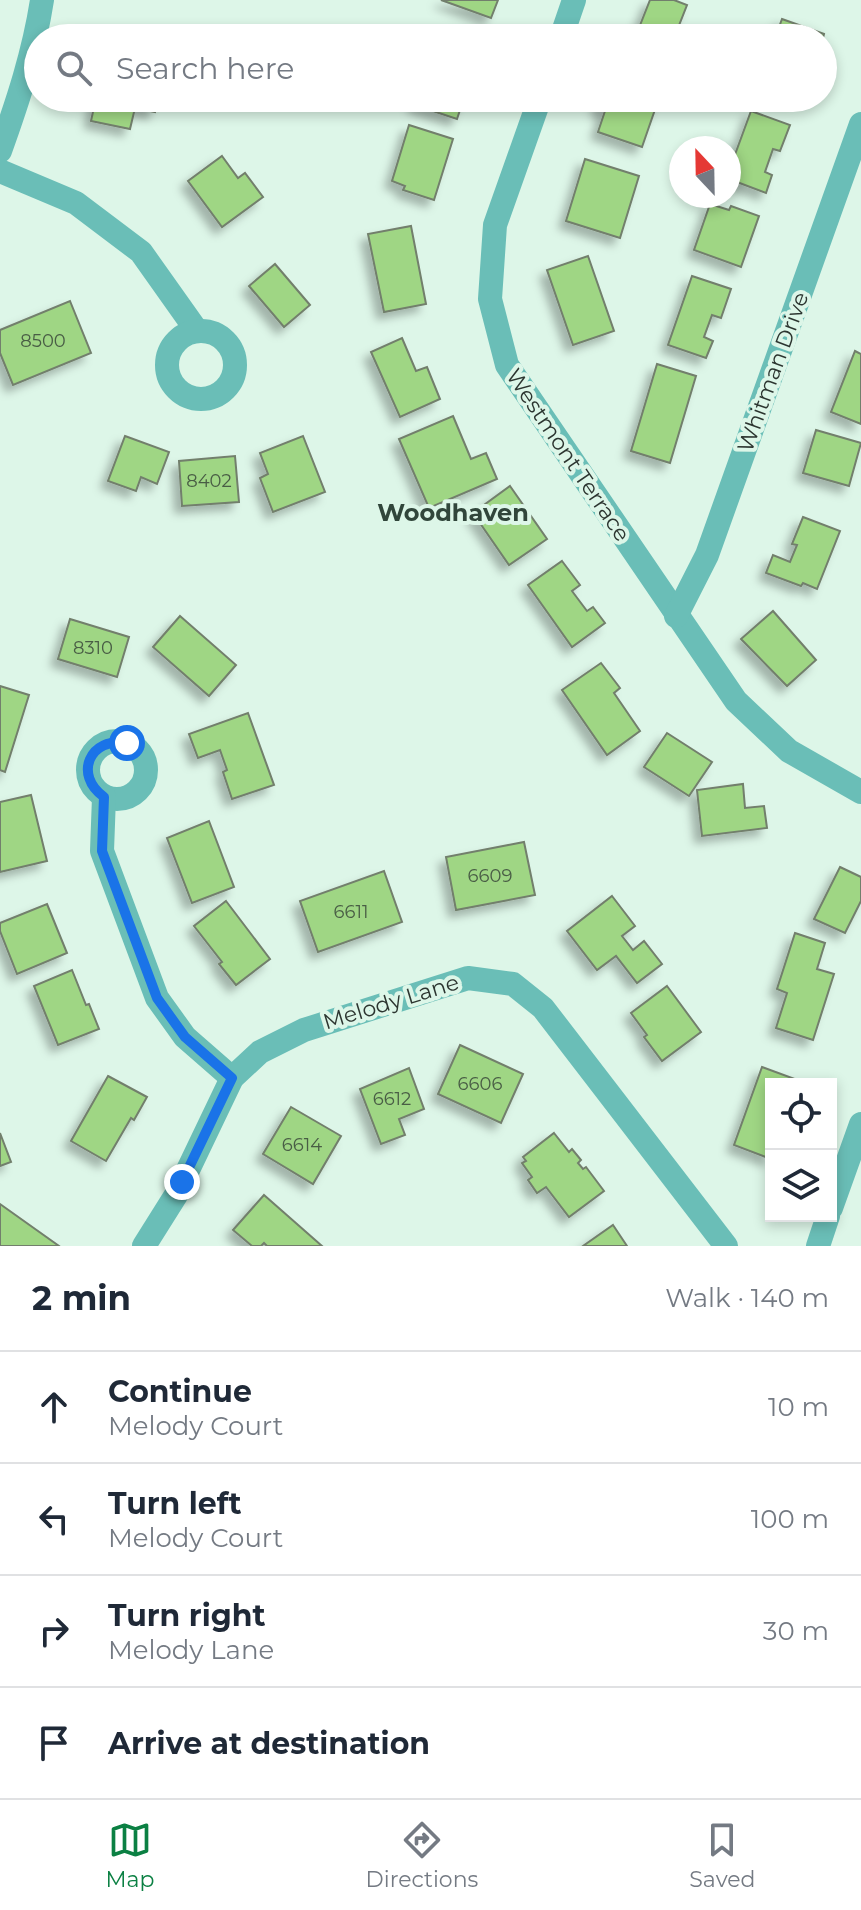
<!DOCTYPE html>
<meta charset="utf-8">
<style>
:root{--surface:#fff;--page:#f2f2f3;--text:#1f2937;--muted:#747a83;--line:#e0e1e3;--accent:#0b8043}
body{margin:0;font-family:Montserrat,sans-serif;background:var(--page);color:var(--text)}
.controls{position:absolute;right:24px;bottom:24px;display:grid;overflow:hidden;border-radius:0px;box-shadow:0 4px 12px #0003}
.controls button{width:72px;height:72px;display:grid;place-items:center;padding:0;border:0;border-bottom:2px solid var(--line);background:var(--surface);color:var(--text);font:40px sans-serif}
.compass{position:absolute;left:669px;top:136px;width:72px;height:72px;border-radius:50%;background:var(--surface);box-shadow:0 4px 12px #0003;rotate:338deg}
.stop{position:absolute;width:24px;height:24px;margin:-18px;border:6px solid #1a73e8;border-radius:50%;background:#fff}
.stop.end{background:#1a73e8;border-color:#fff;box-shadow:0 2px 8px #0008}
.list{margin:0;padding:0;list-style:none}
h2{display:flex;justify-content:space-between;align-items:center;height:104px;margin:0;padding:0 32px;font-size:34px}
h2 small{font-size:26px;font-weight:400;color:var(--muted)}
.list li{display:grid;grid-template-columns:52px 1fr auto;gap:24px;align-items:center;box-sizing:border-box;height:112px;padding:0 32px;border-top:2px solid var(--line)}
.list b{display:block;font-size:30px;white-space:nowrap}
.list p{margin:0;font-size:26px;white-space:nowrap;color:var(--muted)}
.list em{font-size:26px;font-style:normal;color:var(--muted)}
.icon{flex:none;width:44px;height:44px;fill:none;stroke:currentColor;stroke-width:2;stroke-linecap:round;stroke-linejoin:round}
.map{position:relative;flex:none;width:861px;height:1246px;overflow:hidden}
.search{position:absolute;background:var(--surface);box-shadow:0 4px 12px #0003;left:24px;right:24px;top:24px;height:88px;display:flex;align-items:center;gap:20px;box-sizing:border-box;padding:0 28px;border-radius:44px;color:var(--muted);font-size:30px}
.sheet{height:552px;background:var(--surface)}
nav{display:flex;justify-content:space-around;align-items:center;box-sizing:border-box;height:112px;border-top:2px solid var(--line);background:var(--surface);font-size:22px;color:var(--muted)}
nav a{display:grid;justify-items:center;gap:4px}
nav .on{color:var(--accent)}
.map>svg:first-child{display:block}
.building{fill:#9fd684;stroke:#727f6c;stroke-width:2;filter:url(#shadow)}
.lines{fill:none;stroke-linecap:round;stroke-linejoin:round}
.minor{stroke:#6abeb7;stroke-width:24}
.route{stroke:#1a73e8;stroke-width:10}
.labels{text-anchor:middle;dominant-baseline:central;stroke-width:8;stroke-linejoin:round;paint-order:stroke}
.number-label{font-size:18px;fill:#495d45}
.street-label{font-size:22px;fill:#2c3530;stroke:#ddf6e8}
.neighbourhood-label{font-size:24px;font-weight:bold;fill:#31463b;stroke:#ddf6e8}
</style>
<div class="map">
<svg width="861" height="1246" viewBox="0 0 861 1246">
<defs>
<filter id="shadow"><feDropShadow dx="-7" dy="7" stdDeviation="4" flood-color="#0004"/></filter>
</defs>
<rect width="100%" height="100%" fill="#ddf6e8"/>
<!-- building -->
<g class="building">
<polygon points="441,0 498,0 491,18"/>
<polygon points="650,0 674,0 687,5 674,38 635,38"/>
<polygon points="782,19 824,34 823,38 775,38"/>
<polygon points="96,98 158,98 155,112 135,108 130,129 91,121"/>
<polygon points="417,98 464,98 457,119 415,105"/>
<polygon points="602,98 659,98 642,147 598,132 605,111 598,109"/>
<polygon points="751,111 790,125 780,151 773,149 765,172 772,175 766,193 729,179 729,171"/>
<polygon points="409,125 453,139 434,200 403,190 405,186 392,181"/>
<polygon points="222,156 238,178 245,173 263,197 222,227 188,181"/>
<polygon points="585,159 639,176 620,238 566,221"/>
<polygon points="710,204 729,210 731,206 759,216 741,267 694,250"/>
<polygon points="411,226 426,304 384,312 368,234"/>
<polygon points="588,256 614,331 573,345 547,270"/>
<polygon points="275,264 310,305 284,327 249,286"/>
<polygon points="692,276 731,289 721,318 712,315 704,337 713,341 706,358 668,345"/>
<polygon points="70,301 91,353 13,385 0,353 0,330"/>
<polygon points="402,338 416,371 427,367 440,399 400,417 371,352"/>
<polygon points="855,351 861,354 861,424 831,412"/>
<polygon points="657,364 696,376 670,463 631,451"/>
<polygon points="453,416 471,459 486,453 497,479 429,508 399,439"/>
<polygon points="816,430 861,443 849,486 803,473"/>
<polygon points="125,436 169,452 157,484 141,477 136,491 108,481"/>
<polygon points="303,436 325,492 273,512 260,478 268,474 260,453"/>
<polygon points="235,456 239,502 182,506 179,461"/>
<polygon points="510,486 547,539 509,565 473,513"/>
<polygon points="803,517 840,531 817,589 803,583 801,586 766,573 773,555 790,562 797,545 792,544"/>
<polygon points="562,561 580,585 572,591 587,611 593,607 605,623 572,647 528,585"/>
<polygon points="773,611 816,660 787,686 741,639"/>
<polygon points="180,616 236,665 209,696 153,647"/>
<polygon points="70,619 129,637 117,677 58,659"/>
<polygon points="601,663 620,688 614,693 640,731 607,755 562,690"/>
<polygon points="0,686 29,695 5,772 0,770"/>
<polygon points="248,713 274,785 232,799 223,772 227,770 220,750 198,758 189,734"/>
<polygon points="667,733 712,762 689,796 644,767"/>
<polygon points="743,784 745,808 764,806 767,828 702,836 697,790"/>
<polygon points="31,795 47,861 0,872 0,802"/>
<polygon points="209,821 234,887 192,903 167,838"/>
<polygon points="524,842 535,895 456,910 446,857"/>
<polygon points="840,867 861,877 861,901 845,933 814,919"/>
<polygon points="384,871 402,922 318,952 300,901"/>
<polygon points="612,896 635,926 622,936 633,950 644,941 662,964 637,983 616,956 597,970 567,931"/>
<polygon points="226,901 270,959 236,985 219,964 222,962 194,926"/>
<polygon points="47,904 67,953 17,974 0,931 0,923"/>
<polygon points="795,933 825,943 817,969 834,974 813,1040 776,1028 787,993 777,989"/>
<polygon points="72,970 86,1005 89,1004 99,1029 58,1045 34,986"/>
<polygon points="667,986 701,1032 662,1061 644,1037 647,1035 631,1013"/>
<polygon points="460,1045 523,1074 501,1123 438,1094"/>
<polygon points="762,1067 803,1082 802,1084 771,1084 771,1159 734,1145"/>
<polygon points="409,1068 424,1109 399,1119 405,1135 381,1144 360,1089"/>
<polygon points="108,1076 147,1097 134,1120 131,1118 106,1161 71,1141"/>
<polygon points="291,1107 341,1136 313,1184 263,1154"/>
<polygon points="0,1133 11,1162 0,1166"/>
<polygon points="554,1133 569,1152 572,1149 581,1160 578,1163 583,1169 586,1167 604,1191 569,1217 546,1187 537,1193 528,1180 532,1177 522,1163 526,1161 523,1157"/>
<polygon points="264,1195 322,1246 267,1246 264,1243 261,1246 252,1246 233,1230"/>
<polygon points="0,1204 59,1246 0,1246"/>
<polygon points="613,1225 627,1246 583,1246"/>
</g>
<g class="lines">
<!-- minor -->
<g class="minor">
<polyline points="561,38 574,0"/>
<polyline points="540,98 495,225 490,299 507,365 736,701 789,751 861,792"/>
<path d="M0,151C18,101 34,52 42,0"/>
<polyline points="0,171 76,203 141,252 197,331"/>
<circle cx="201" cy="365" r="34"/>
<polyline points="676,616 707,555 861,124"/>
<circle cx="117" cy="770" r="29"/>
<polyline points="104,797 102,851 157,998 185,1037 232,1078"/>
<polyline points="831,1208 861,1124"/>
<polyline points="144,1246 176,1195 232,1078 260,1052 304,1030 468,978 513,984 543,1008 726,1246"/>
<polyline points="818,1246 828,1216"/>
</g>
</g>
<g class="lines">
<!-- route -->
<path class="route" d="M127,743C90,736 73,775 104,797L102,851L157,998L185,1037L232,1078L182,1182"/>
</g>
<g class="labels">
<!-- number labels -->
<g class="number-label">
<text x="43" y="341">8500</text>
<text x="209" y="481">8402</text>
<text x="93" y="648">8310</text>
<text x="490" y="876">6609</text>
<text x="351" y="912">6611</text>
<text x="480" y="1084">6606</text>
<text x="392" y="1099">6612</text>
<text x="302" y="1145">6614</text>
</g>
<!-- street labels -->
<g class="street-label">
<text transform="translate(773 372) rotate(-70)">Whitman Drive</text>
<text transform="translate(568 455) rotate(56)">Westmont Terrace</text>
<text transform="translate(391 1002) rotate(-17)">Melody Lane</text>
</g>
<!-- neighbourhood labels -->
<g class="neighbourhood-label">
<text x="453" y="512">Woodhaven</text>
</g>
</g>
</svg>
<div class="controls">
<button><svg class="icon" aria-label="locate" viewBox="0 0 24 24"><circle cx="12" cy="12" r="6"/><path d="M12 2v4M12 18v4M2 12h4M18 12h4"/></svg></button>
<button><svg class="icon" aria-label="layers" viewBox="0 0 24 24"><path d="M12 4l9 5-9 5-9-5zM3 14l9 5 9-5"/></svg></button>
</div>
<svg class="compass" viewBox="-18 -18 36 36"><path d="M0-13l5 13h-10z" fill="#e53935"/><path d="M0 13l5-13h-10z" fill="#747a83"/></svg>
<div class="stop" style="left:127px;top:743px"></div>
<div class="stop end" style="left:182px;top:1182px"></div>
<div class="search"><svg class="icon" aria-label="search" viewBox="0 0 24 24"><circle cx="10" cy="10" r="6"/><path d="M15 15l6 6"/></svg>Search here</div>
</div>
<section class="sheet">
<h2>2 min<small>Walk · 140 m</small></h2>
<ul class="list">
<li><svg class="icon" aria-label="ahead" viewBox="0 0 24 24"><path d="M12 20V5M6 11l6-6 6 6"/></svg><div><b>Continue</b><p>Melody Court</p></div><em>10 m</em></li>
<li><svg class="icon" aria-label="left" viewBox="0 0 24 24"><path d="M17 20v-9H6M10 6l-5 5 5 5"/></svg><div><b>Turn left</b><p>Melody Court</p></div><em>100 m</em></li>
<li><svg class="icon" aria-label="right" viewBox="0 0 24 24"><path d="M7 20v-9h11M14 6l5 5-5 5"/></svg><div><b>Turn right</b><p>Melody Lane</p></div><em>30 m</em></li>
<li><svg class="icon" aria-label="arrive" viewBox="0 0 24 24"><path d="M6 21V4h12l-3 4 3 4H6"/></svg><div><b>Arrive at destination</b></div></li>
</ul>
</section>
<nav>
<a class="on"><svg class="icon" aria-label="map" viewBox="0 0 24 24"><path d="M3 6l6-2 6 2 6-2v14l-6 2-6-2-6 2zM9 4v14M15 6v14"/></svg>Map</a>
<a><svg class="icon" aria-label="directions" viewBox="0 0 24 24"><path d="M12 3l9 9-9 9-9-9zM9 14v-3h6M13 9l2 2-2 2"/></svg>Directions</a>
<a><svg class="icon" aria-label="saved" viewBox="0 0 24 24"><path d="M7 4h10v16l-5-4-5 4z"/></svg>Saved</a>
</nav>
